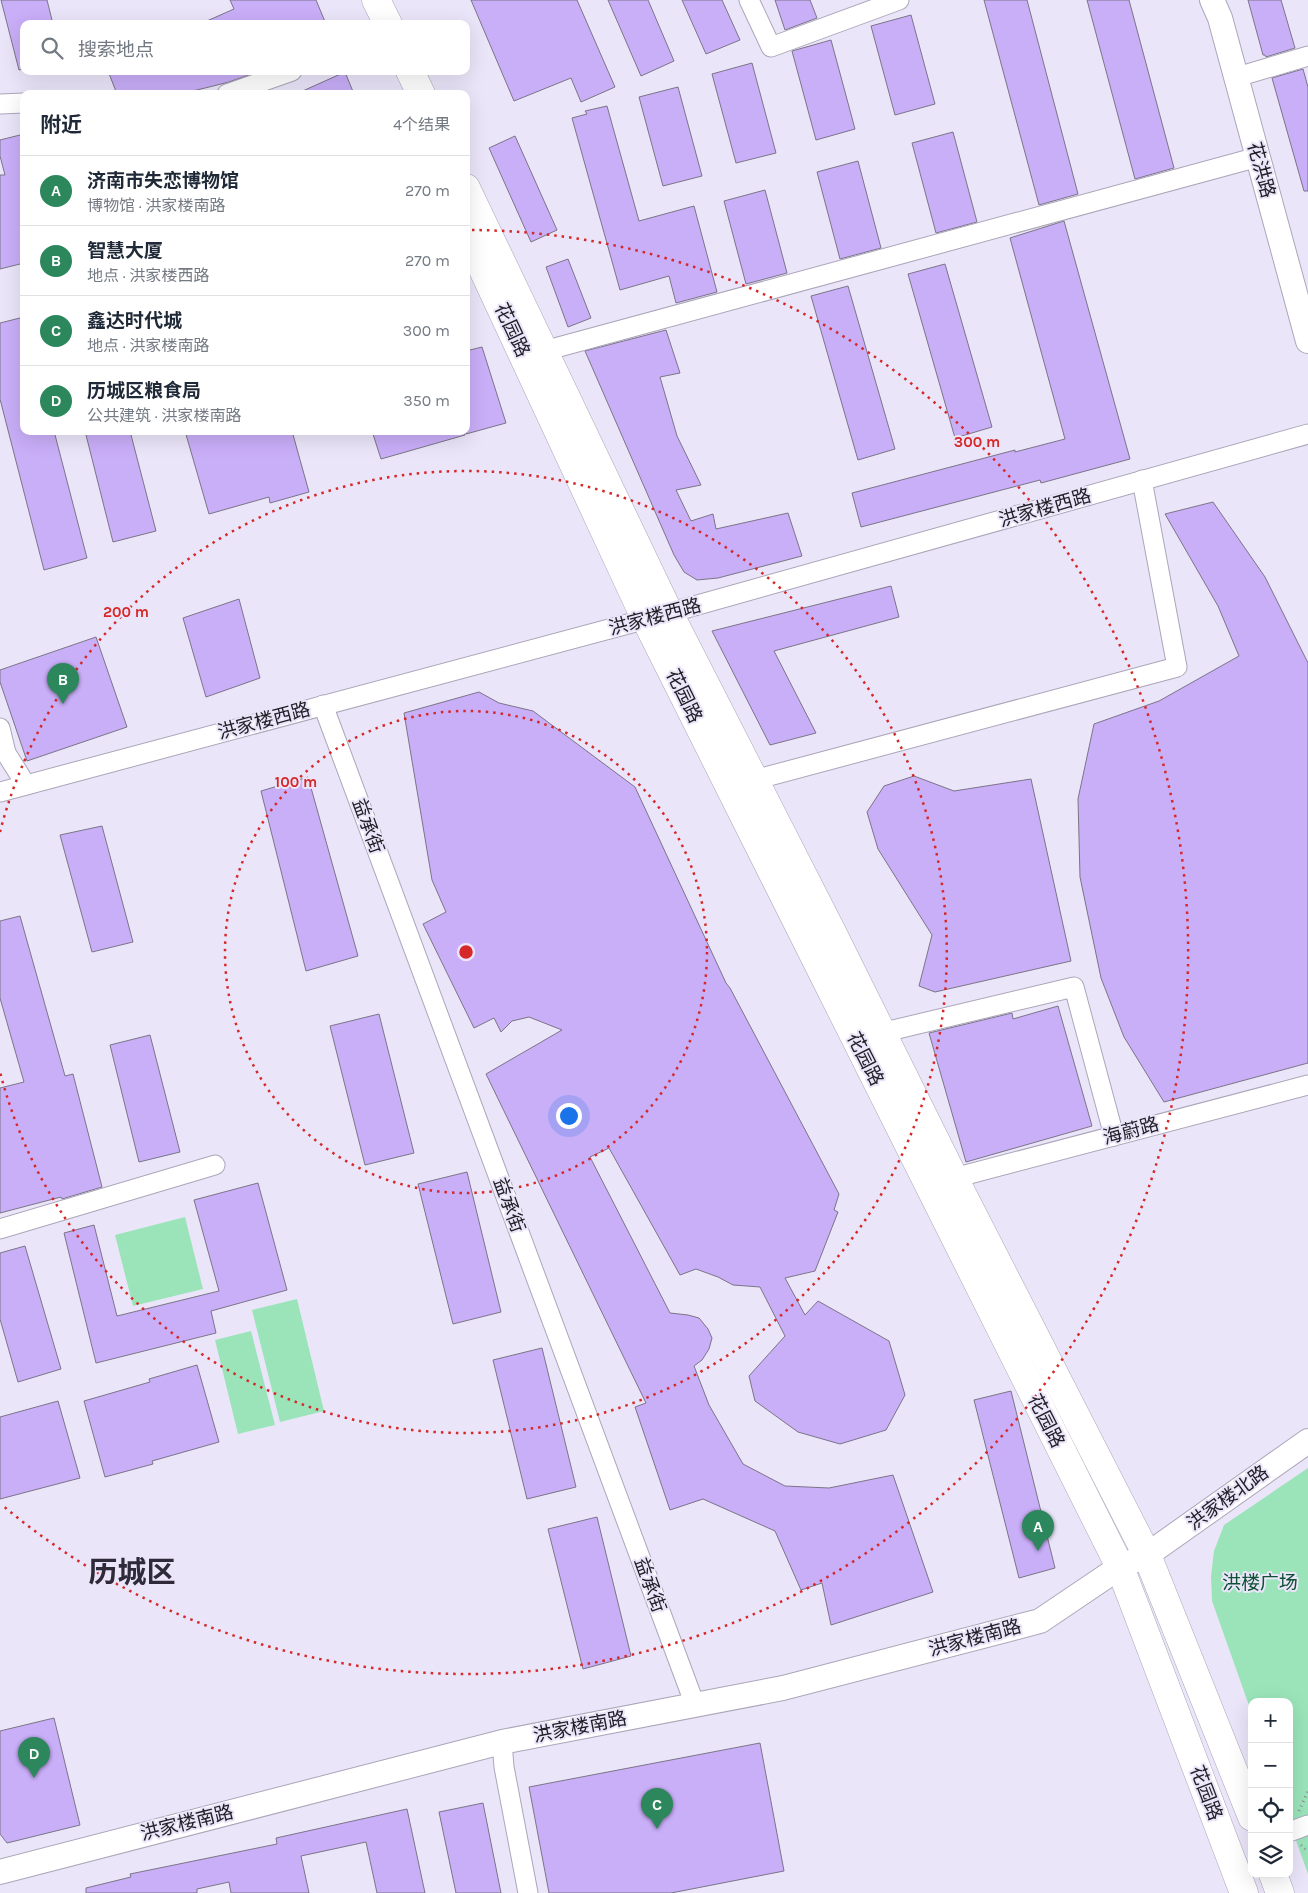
<!DOCTYPE html>
<html lang="zh">
<meta charset="utf-8">
<style>
:root{--surface:#fff;--page:#f2f2f3;--text:#1f2937;--muted:#747a83;--line:#e0e1e3;--accent:#2d875c}
body{margin:0;font-family:Karla,"Noto Sans SC",sans-serif;background:var(--page);color:var(--text)}
.controls{position:absolute;right:15px;bottom:15px;display:grid;overflow:hidden;border-radius:10px;box-shadow:0 5px 20px #0002}
.controls button{width:45px;height:45px;display:grid;place-items:center;padding:0;border:0;border-bottom:1px solid var(--line);background:var(--surface);color:var(--text);font:25px sans-serif}
.you{position:absolute;left:568px;top:1115px;width:18px;height:18px;margin:-12px;border:4px solid #fff;border-radius:50%;background:#1a73e8;box-shadow:0 0 0 8px #1a73e833}
.badge{display:grid;place-items:center;width:32px;height:32px;border-radius:50%;background:var(--accent);color:#fff;font-size:16px;font-weight:700}
.pin{position:absolute;translate:-50% -41px;filter:drop-shadow(0 1px 2px #0008)}
.pin::after{content:'';position:absolute;top:26px;width:18px;height:15px;background:inherit;clip-path:polygon(0 0,100% 0,50% 100%)}
.list{margin:0;padding:0;list-style:none}
h2{display:flex;justify-content:space-between;align-items:center;height:65px;margin:0;padding:0 20px;font-size:21px}
h2 small{font-size:16px;font-weight:400;color:var(--muted)}
.list li{display:grid;grid-template-columns:32px 1fr auto;gap:15px;align-items:center;box-sizing:border-box;height:70px;padding:0 20px;border-top:1px solid var(--line)}
.list b{display:block;font-size:19px;white-space:nowrap}
.list p{margin:0;font-size:16px;white-space:nowrap;color:var(--muted)}
.list em{font-size:16px;font-style:normal;color:var(--muted)}
.icon{flex:none;width:28px;height:28px;fill:none;stroke:currentColor;stroke-width:2;stroke-linecap:round;stroke-linejoin:round}
.map{position:relative;flex:none;width:1308px;height:1893px;overflow:hidden}
.search{position:absolute;background:var(--surface);box-shadow:0 5px 20px #0002;left:20px;top:20px;width:450px;height:55px;display:flex;align-items:center;gap:12px;box-sizing:border-box;padding:0 18px;border-radius:10px;color:var(--muted);font-size:19px}
.panel{position:absolute;background:var(--surface);box-shadow:0 5px 20px #0002;left:20px;top:90px;width:450px;height:345px;border-radius:10px}
.map>svg:first-child{display:block}
.green{fill:#9be4ba}
.building{fill:#c9aef8;stroke:#7b7587}
.lines{fill:none;stroke-linecap:round;stroke-linejoin:round}
.minor-casing{stroke:#aca6b9;stroke-width:21}
.tertiary-casing{stroke:#aca6b9;stroke-width:26}
.primary-casing{stroke:#aca6b9;stroke-width:29}
.path{stroke:#8f8b99;stroke-width:3;stroke-dasharray:1 4;stroke-linecap:butt}
.minor{stroke:#fff;stroke-width:19}
.tertiary{stroke:#fff;stroke-width:24}
.primary{stroke:#fff;stroke-width:28}
.ring{fill:none;stroke:#d62828;stroke-width:2.5;stroke-dasharray:2.5 5}
.labels{text-anchor:middle;dominant-baseline:central;stroke-width:4;stroke-linejoin:round;paint-order:stroke}
.street-label{font-size:19px;fill:#222027;stroke:#ebe5f9}
.park-label{font-size:19px;fill:#0d5033;stroke:#ebe5f9}
.town-label{font-size:29px;font-weight:bold;fill:#2f2a39;stroke:#ebe5f9}
.centre{fill:#d62828;stroke:#ebe5f9;stroke-width:2.5}
.ring-label{font-size:15px;text-anchor:middle;font-weight:bold;fill:#d62828;stroke:#ebe5f9;stroke-width:4;stroke-linejoin:round;paint-order:stroke}
</style>
<div class="map">
<svg width="1308" height="1893" viewBox="0 0 1308 1893">
<rect width="100%" height="100%" fill="#ebe5f9"/>
<!-- green -->
<g class="green">
<polygon points="185,1217 203,1289 133,1306 115,1235"/>
<polygon points="297,1299 324,1411 280,1422 252,1310"/>
<polygon points="251,1331 275,1425 238,1434 215,1340"/>
<polygon points="1308,1468 1308,1874 1289,1821 1289,1702 1252,1702 1252,1714 1212,1601 1211,1576 1214,1551 1224,1525"/>
</g>
<!-- building -->
<g class="building">
<polygon points="1,0 47,0 53,24 24,24 24,69 19,70"/>
<polygon points="230,0 316,0 326,24 200,24 234,9"/>
<polygon points="471,0 577,0 615,87 581,102 571,78 514,101"/>
<polygon points="608,0 648,0 674,61 641,76"/>
<polygon points="682,0 722,0 740,40 706,54"/>
<polygon points="775,0 810,0 817,18 785,30"/>
<polygon points="984,0 1027,0 1078,194 1039,205"/>
<polygon points="1087,0 1129,0 1174,168 1135,179"/>
<polygon points="1248,0 1281,0 1295,48 1266,57 1265,55 1263,55"/>
<polygon points="911,15 935,104 895,115 871,26"/>
<polygon points="831,40 855,129 816,140 792,51"/>
<polygon points="752,63 776,153 736,163 712,74"/>
<polygon points="1303,69 1308,87 1308,191 1304,191 1272,78"/>
<polygon points="108,71 251,71 251,74 229,82 181,94 117,94"/>
<polygon points="345,72 354,94 296,94"/>
<polygon points="678,87 702,176 663,186 639,97"/>
<polygon points="607,106 639,221 694,206 717,292 676,303 669,276 620,290 572,118 587,114 585,111"/>
<polygon points="953,132 977,222 936,233 912,143"/>
<polygon points="24,134 24,263 0,269 0,175 5,175 0,156 0,140"/>
<polygon points="515,136 557,230 531,242 489,148"/>
<polygon points="858,161 881,248 840,259 817,172"/>
<polygon points="765,190 787,273 746,284 724,201"/>
<polygon points="1064,221 1130,459 1041,483 1040,480 861,527 852,493 1015,450 1015,452 1065,439 1010,238"/>
<polygon points="568,259 591,318 568,327 546,267"/>
<polygon points="945,264 992,427 955,438 908,274"/>
<polygon points="848,286 895,449 858,460 811,296"/>
<polygon points="24,317 24,431 54,431 87,558 44,570 0,399 0,323"/>
<polygon points="666,330 680,373 660,377 677,436 701,485 676,490 691,521 713,514 716,529 788,513 802,556 718,578 697,580 684,572 674,555 585,351"/>
<polygon points="482,347 506,423 466,434 466,351"/>
<polygon points="85,431 130,431 156,531 113,542"/>
<polygon points="185,431 292,431 309,492 270,503 269,497 209,514"/>
<polygon points="372,431 464,431 465,435 381,459"/>
<polygon points="1213,502 1265,577 1308,663 1308,1063 1164,1102 1124,1037 1101,978 1080,877 1078,799 1094,724 1159,701 1239,656 1218,606 1165,514"/>
<polygon points="891,586 899,617 774,651 816,733 770,745 712,631"/>
<polygon points="239,599 260,678 206,697 183,618"/>
<polygon points="96,637 127,727 27,761 0,682 0,670"/>
<polygon points="479,692 499,703 533,711 635,787 726,983 730,988 839,1194 834,1210 838,1212 815,1271 785,1278 805,1315 818,1301 889,1341 905,1395 886,1430 840,1444 798,1432 755,1401 749,1376 785,1336 760,1287 733,1285 718,1277 696,1269 680,1275 609,1148 590,1157 670,1313 688,1315 699,1318 708,1329 712,1338 709,1349 702,1360 694,1366 709,1405 743,1464 785,1486 829,1488 893,1475 933,1592 831,1625 822,1583 801,1590 775,1531 703,1499 670,1510 635,1407 646,1403 486,1074 562,1030 529,1017 512,1021 501,1032 494,1018 474,1028 423,924 446,912 432,880 404,713"/>
<polygon points="914,776 954,791 1031,779 1071,961 935,992 919,986 932,935 878,849 867,812 884,786"/>
<polygon points="308,777 358,956 306,971 261,791"/>
<polygon points="102,826 133,942 92,952 60,835"/>
<polygon points="20,916 65,1076 73,1074 102,1187 62,1199 61,1197 0,1213 0,1088 24,1082 0,998 0,921"/>
<polygon points="1058,1006 1092,1126 966,1162 929,1033 1012,1013 1013,1019"/>
<polygon points="379,1014 414,1153 365,1165 330,1026"/>
<polygon points="150,1035 180,1152 139,1162 110,1045"/>
<polygon points="467,1172 501,1312 453,1324 418,1184"/>
<polygon points="258,1183 287,1290 211,1311 216,1333 96,1363 64,1233 94,1225 117,1316 219,1291 194,1200"/>
<polygon points="25,1246 61,1369 18,1382 0,1319 0,1253"/>
<polygon points="542,1348 576,1487 527,1499 493,1360"/>
<polygon points="197,1365 219,1442 152,1461 153,1464 105,1477 84,1401 150,1382 149,1379"/>
<polygon points="1011,1391 1055,1568 1019,1578 974,1400"/>
<polygon points="58,1401 80,1478 0,1499 0,1417"/>
<polygon points="597,1517 631,1656 583,1669 548,1529"/>
<polygon points="54,1718 80,1825 7,1843 0,1834 0,1731"/>
<polygon points="760,1743 784,1871 671,1893 549,1893 529,1787"/>
<polygon points="483,1803 501,1893 456,1893 439,1812"/>
<polygon points="407,1809 425,1893 377,1893 366,1842 301,1856 309,1893 231,1893 229,1882 197,1889 197,1893 86,1893 86,1888 131,1877 130,1874 277,1844 276,1838"/>
</g>
<g class="lines">
<!-- minor casing -->
<g class="minor-casing">
<g id="minor">
<polyline points="749,0 771,47 899,0"/>
<polyline points="1237,77 1308,56"/>
<polyline points="227,94 292,71"/>
<polyline points="0,104 24,103"/>
<polyline points="533,354 1258,157"/>
<polyline points="323,705 695,1705"/>
<polyline points="0,728 6,753 26,785"/>
<polyline points="754,780 1177,667 1142,480"/>
<polyline points="0,792 669,613 1308,434"/>
<polyline points="872,1035 1074,987 1114,1136"/>
<polyline points="954,1178 1308,1085"/>
<polyline points="0,1229 215,1165"/>
<polyline points="502,1742 504,1767 528,1893"/>
<polyline points="1289,1832 1308,1825"/>
</g>
</g>
<!-- tertiary casing -->
<g class="tertiary-casing">
<g id="tertiary">
<polyline points="1212,0 1220,18 1308,341"/>
<polyline points="0,1872 502,1742 783,1688 1040,1621 1120,1567 1147,1555 1308,1441"/>
</g>
</g>
<!-- primary casing -->
<g class="primary-casing">
<g id="primary">
<polyline points="376,0 388,24"/>
<polyline points="410,71 421,94"/>
<polyline points="466,188 669,613 832,932 954,1178 1147,1555 1252,1817"/>
<polyline points="466,233 646,620 1120,1567 1244,1893"/>
<polyline points="1273,1874 1280,1893"/>
</g>
</g>
<!-- path -->
<g class="path">
<polyline points="1299,1811 1308,1791"/>
<polyline points="1301,1845 1308,1852"/>
</g>
<!-- minor -->
<use href="#minor" class="minor"/>
<!-- tertiary -->
<use href="#tertiary" class="tertiary"/>
<!-- primary -->
<use href="#primary" class="primary"/>
</g>
<!-- distance rings -->
<g class="ring">
<circle cx="466" cy="952" r="241"/>
<path d="M0 832A481 481 0 1 1 0 1072"/>
<path d="M472 230A722 722 0 1 1 2 1505"/>
</g>
<g class="labels">
<!-- street labels -->
<g class="street-label">
<text transform="translate(1261 170) rotate(75)">花洪路</text>
<text transform="translate(512 330) rotate(65)">花园路</text>
<text transform="translate(1045 508) rotate(-16)">洪家楼西路</text>
<text transform="translate(655 617) rotate(-15)">洪家楼西路</text>
<text transform="translate(684 696) rotate(64)">花园路</text>
<text transform="translate(264 721) rotate(-15)">洪家楼西路</text>
<text transform="translate(368 826) rotate(70)">益承街</text>
<text transform="translate(865 1059) rotate(63)">花园路</text>
<text transform="translate(1131 1131) rotate(-15)">海蔚路</text>
<text transform="translate(509 1205) rotate(70)">益承街</text>
<text transform="translate(1046 1421) rotate(63)">花园路</text>
<text transform="translate(1228 1498) rotate(-36)">洪家楼北路</text>
<text transform="translate(650 1585) rotate(70)">益承街</text>
<text transform="translate(975 1638) rotate(-15)">洪家楼南路</text>
<text transform="translate(580 1727) rotate(-11)">洪家楼南路</text>
<text transform="translate(1206 1793) rotate(69)">花园路</text>
<text transform="translate(187 1823) rotate(-14)">洪家楼南路</text>
</g>
<!-- park labels -->
<g class="park-label">
<text x="1260" y="1583">洪楼广场</text>
</g>
<!-- town labels -->
<g class="town-label">
<text x="132" y="1572">历城区</text>
</g>
</g>
<circle cx="466" cy="952" r="8" class="centre"/>
<g class="ring-label">
<text x="977" y="447">300 m</text>
<text x="126" y="617">200 m</text>
<text x="296" y="787">100 m</text>
</g>
</svg>
<div class="controls">
<button>+</button>
<button>−</button>
<button><svg class="icon" aria-label="locate" viewBox="0 0 24 24"><circle cx="12" cy="12" r="6"/><path d="M12 2v4M12 18v4M2 12h4M18 12h4"/></svg></button>
<button><svg class="icon" aria-label="layers" viewBox="0 0 24 24"><path d="M12 4l9 5-9 5-9-5zM3 14l9 5 9-5"/></svg></button>
</div>
<div class="you"></div>
<div class="pin badge" style="left:1038px;top:1551px">A</div>
<div class="pin badge" style="left:63px;top:704px">B</div>
<div class="pin badge" style="left:657px;top:1829px">C</div>
<div class="pin badge" style="left:34px;top:1778px">D</div>
<div class="search"><svg class="icon" aria-label="search" viewBox="0 0 24 24"><circle cx="10" cy="10" r="6"/><path d="M15 15l6 6"/></svg>搜索地点</div>
<section class="panel">
<h2>附近<small>4个结果</small></h2>
<ul class="list">
<li><span class="badge">A</span><div><b>济南市失恋博物馆</b><p>博物馆 · 洪家楼南路</p></div><em>270 m</em></li>
<li><span class="badge">B</span><div><b>智慧大厦</b><p>地点 · 洪家楼西路</p></div><em>270 m</em></li>
<li><span class="badge">C</span><div><b>鑫达时代城</b><p>地点 · 洪家楼南路</p></div><em>300 m</em></li>
<li><span class="badge">D</span><div><b>历城区粮食局</b><p>公共建筑 · 洪家楼南路</p></div><em>350 m</em></li>
</ul>
</section>
</div>
